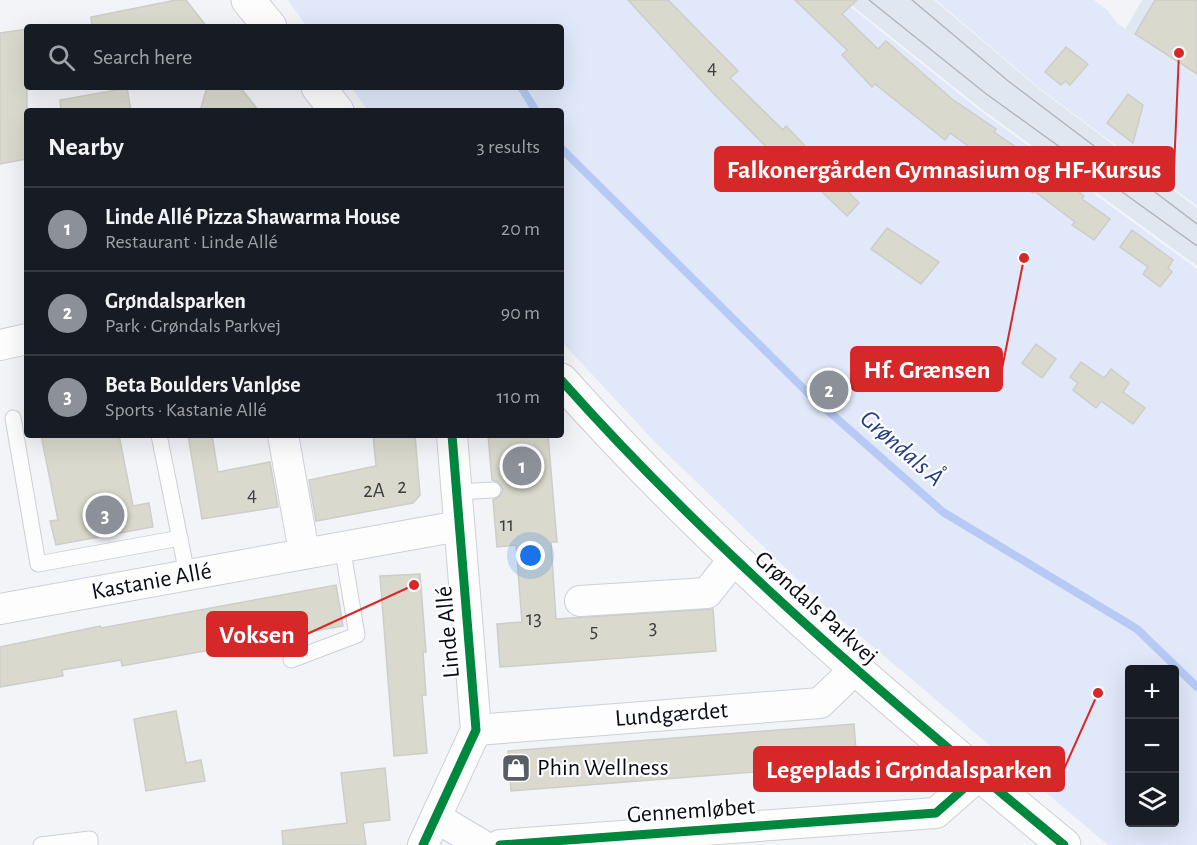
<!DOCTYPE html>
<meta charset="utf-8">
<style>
:root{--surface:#171b24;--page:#242831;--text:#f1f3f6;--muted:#9ea1a6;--line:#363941;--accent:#8c9099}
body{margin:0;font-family:"Alegreya Sans",sans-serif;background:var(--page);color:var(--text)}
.controls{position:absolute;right:18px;bottom:18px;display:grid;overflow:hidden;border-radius:6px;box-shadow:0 6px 24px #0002}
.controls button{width:54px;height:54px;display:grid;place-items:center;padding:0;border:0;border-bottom:2px solid var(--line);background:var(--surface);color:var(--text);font:30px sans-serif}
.you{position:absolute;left:531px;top:556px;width:21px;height:21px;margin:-15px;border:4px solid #fff;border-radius:50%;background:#1a73e8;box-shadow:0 0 0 9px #1a73e833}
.badge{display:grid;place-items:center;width:39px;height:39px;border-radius:50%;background:var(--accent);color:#fff;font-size:20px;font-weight:700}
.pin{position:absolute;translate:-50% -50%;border:3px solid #fff;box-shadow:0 2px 6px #0006}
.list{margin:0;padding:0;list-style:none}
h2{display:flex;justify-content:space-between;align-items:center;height:78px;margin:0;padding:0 24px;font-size:26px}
h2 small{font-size:20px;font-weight:400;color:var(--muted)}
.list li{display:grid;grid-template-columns:39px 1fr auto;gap:18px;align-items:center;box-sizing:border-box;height:84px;padding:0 24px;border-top:2px solid var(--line)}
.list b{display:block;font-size:22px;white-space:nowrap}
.list p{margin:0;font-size:20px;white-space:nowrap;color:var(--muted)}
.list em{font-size:20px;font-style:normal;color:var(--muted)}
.icon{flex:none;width:33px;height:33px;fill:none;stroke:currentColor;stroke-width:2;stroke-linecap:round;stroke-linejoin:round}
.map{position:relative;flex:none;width:1197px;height:845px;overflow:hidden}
.search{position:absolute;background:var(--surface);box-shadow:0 6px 24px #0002;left:24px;top:24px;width:540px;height:66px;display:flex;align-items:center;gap:15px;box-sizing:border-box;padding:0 21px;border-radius:6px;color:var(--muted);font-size:22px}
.panel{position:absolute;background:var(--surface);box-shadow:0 6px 24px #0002;left:24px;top:108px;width:540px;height:330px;border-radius:6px}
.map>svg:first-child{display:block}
.built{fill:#e1e7f1}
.green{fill:#e0e8f9;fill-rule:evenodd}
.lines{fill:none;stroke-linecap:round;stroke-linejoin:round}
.stream{stroke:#b7caf5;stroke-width:8}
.building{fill:#d9d9cd;stroke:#cdcec9;stroke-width:1.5}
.service-casing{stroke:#ccd0d8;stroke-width:17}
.minor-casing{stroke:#ccd0d8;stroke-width:32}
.primary-casing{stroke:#ccd0d8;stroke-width:35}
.service{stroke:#fdfdfe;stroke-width:15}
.minor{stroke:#fdfdfe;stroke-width:30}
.primary{stroke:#fdfdfe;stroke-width:33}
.tram{stroke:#b6b6b8;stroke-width:1.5}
.cycleway-casing{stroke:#fff;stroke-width:13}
.cycleway{stroke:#00873e;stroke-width:9}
.labels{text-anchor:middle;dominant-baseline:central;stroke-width:4.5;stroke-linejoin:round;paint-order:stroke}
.number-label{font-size:21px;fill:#3c3e44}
.street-label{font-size:24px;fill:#070b16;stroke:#fff}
.poi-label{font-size:24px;fill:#070b16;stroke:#fff;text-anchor:start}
.water-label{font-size:26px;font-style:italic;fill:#243d82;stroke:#fff}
.leader{fill:none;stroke:#d62828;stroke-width:2}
.callout-dot{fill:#d62828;stroke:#fff;stroke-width:2}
.callout{fill:#d62828;stroke:#d62828;stroke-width:2}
.callout-label{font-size:26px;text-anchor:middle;font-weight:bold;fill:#fff}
</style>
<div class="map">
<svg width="1197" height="845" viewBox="0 0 1197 845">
<rect width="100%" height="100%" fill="#f2f4f8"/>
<!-- built -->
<g class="built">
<polygon points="845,0 934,0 1038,88 1197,208 1197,266 980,108"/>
<polygon points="1142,0 1197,0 1197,76 1125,30"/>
</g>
<!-- green -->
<g class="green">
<path d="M288,0H842L978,109L1197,269V845H1108L826,607L653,440L561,341V111H368L351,87H561V27H307ZM1130,670H1174V822H1130Z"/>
<polygon points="936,0 1094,0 1107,10 1118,24 1197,77 1197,206 1038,87"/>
</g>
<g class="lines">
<!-- stream -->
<g class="stream">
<polyline points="521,87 536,111"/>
<polyline points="561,148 810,395 943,512 1137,629 1197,687"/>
</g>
</g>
<!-- building -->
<g class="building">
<polygon points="176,0 186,0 207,27 92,27 91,17"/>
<polygon points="628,0 668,0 738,71 730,78 783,130 786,126 859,203 847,216 792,163 787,168 714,94"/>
<polygon points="795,0 857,0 842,14 878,49 886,41 952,99 996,129 994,132 1051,171 1084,196 1082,199 1110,219 1094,240 1072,225 1075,222 1034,191 1033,193 950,133 945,140 875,84 872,87 842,55 847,50"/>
<polygon points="1155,0 1197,0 1197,74 1135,34"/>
<polygon points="27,29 27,159 0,164 0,33"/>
<polygon points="1066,47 1088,64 1070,85 1065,81 1061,85 1045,72"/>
<polygon points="207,87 240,87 259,111 200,111"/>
<polygon points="127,88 131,111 61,111 60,100"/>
<polygon points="1128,94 1143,105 1133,143 1107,123"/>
<polygon points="887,228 939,262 921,284 871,249"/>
<polygon points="1132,230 1173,260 1168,268 1172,272 1160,287 1143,274 1148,267 1120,247"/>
<polygon points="1036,344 1056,359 1042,378 1022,363"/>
<polygon points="1081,362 1104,378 1111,369 1129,383 1123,392 1145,408 1133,424 1101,401 1096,408 1073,390 1078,383 1070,377"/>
<polygon points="41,435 119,435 133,506 149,503 153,527 56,545 50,521 58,520"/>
<polygon points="188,435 212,435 218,472 270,462 278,507 202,519"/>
<polygon points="373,435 415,435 420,495 413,503 316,521 309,480 376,466"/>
<polygon points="488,435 548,435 557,542 551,542 556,619 713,609 716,651 500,667 497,624 522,622 516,545 497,547 493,500 501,495 503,489 498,482 492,480"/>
<polygon points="420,574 426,652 423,652 426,695 422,695 427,753 394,756 380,576"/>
<polygon points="336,585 343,626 122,666 121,660 62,670 63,676 0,687 0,647 100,626 101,628"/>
<polygon points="176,711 186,763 201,760 205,781 146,791 134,719"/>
<polygon points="854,724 857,764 511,791 508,751"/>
<polygon points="385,768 390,820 363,823 366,845 283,845 282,831 347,823 341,773"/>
</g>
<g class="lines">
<!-- service casing -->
<g class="service-casing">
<g id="service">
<polyline points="13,418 38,564 180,538"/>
<polyline points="159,435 187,574"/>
<polyline points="456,492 493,490"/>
<polyline points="291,660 357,635 342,546"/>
<polyline points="41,845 90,839 90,845"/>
</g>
</g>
<!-- minor casing -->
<g class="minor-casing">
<g id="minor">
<polyline points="0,345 27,339"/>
<polyline points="283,435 304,552"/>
<polyline points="580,601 707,593 734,559"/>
<path id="s1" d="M0,609L459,526"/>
<path id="s2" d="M476,730L820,703L854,670"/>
<polyline points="437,818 482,845"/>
<polyline points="423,845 476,730 452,435"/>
<polyline points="500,845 936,813 979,775"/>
</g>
</g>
<!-- primary casing -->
<g class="primary-casing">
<g id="primary">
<polyline points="248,0 270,27"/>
<polyline points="318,87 337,111"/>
<path d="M561,380C713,551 887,699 1064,845"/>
</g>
</g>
<!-- service -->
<use href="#service" class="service"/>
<!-- minor -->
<use href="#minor" class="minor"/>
<!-- primary -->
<use href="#primary" class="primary"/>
<!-- tram -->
<g class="tram">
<polyline points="869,0 985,93 1197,246"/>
<polyline points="912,0 1007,80 1197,224"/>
</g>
<!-- cycleway casing -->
<g class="cycleway-casing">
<g id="cycleway">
<path d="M561,380C713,551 887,699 1064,845"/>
<polyline points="423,845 476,730 452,435"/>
<polyline points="500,845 936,813 979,775"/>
</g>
</g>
<!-- cycleway -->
<use href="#cycleway" class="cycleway"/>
</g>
<!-- icons -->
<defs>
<g id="shop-square" transform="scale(1.5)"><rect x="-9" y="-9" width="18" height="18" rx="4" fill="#595d65" stroke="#fff"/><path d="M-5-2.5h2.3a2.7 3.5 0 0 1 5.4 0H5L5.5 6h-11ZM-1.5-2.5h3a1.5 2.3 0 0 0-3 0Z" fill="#fff"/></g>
</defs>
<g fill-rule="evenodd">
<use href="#shop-square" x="516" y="768"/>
</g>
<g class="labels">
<!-- number labels -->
<g class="number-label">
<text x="712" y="67">4</text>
<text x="402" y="486">2</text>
<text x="374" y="490">2A</text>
<text x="252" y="494">4</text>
<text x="507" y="524">11</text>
<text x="534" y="618">13</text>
<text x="653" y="627">3</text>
<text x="594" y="630">5</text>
</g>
<!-- street labels -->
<g class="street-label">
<text stroke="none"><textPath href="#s1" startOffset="154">Kastanie Allé</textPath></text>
<text transform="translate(816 608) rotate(42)">Grøndals Parkvej</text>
<text transform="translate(448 632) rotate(-95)">Linde Allé</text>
<text stroke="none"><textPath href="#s2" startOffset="196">Lundgærdet</textPath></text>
<text transform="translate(691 811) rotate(-4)">Gennemløbet</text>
</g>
<!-- poi labels -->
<g class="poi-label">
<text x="537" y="768">Phin Wellness</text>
</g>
<!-- water labels -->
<g class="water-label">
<text transform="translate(902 448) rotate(41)">Grøndals Å</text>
</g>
</g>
<!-- callouts -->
<path class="leader" d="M1179 53L1174 169M1024 258L1002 369M414 585L307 634M1098 693L1064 769"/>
<g class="callout-dot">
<circle cx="1179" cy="53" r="6"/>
<circle cx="1024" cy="258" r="6"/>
<circle cx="414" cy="585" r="6"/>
<circle cx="1098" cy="693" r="6"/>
</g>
<g class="callout">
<rect x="715" y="147" width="459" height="44" rx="6"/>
<rect x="851" y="347" width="151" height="44" rx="6"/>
<rect x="207" y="612" width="100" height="44" rx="6"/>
<rect x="754" y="747" width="310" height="44" rx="6"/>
</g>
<g class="callout-label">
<text x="944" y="178">Falkonergården Gymnasium og HF-Kursus</text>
<text x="927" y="378">Hf. Grænsen</text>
<text x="257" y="643">Voksen</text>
<text x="909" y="778">Legeplads i Grøndalsparken</text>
</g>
</svg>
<div class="controls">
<button>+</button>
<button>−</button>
<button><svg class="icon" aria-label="layers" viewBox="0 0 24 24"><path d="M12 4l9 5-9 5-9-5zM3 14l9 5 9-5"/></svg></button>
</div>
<div class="you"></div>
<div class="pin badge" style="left:522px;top:466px">1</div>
<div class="pin badge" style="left:829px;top:390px">2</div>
<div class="pin badge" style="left:105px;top:515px">3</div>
<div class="search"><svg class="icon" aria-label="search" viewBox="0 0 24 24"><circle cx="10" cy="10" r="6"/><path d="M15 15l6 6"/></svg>Search here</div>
<section class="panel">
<h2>Nearby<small>3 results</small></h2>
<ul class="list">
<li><span class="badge">1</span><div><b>Linde Allé Pizza Shawarma House</b><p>Restaurant · Linde Allé</p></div><em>20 m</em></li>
<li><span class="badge">2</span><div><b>Grøndalsparken</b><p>Park · Grøndals Parkvej</p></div><em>90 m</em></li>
<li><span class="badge">3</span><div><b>Beta Boulders Vanløse</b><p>Sports · Kastanie Allé</p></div><em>110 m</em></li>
</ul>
</section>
</div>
